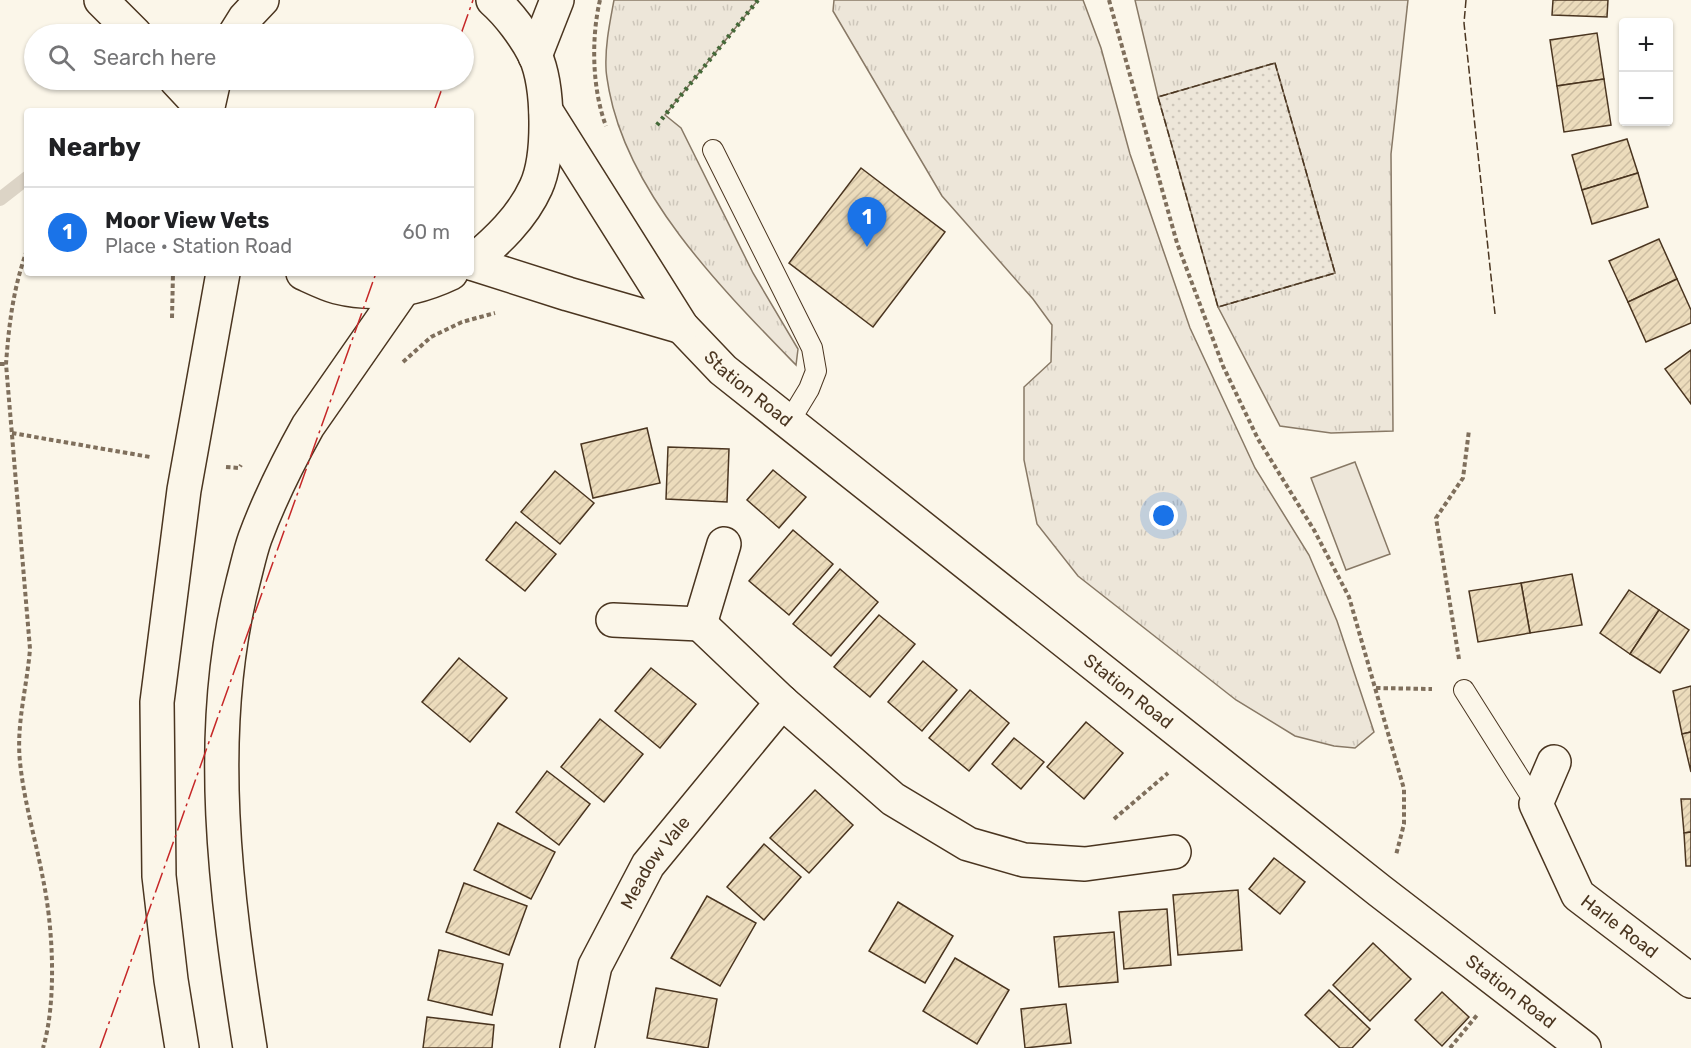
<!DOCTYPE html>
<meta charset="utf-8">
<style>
:root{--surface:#fff;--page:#f6f6f6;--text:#202124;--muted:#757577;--line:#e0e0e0;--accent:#1a73e8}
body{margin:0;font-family:Rubik,sans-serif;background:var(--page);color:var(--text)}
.controls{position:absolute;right:18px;top:18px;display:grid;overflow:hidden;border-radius:6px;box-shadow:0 2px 4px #0004}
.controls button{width:54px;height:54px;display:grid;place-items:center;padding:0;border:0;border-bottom:2px solid var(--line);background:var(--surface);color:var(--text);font:30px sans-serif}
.you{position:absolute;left:1164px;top:516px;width:21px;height:21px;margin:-15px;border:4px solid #fff;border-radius:50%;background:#1a73e8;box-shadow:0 0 0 9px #1a73e833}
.badge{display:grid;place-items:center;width:39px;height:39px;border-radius:50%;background:var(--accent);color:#fff;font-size:20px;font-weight:700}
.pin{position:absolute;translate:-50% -50px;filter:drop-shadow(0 2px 3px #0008)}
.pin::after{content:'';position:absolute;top:32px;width:21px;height:18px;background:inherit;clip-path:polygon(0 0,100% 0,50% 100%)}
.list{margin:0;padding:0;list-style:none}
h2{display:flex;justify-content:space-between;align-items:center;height:78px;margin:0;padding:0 24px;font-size:26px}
h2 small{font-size:20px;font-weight:400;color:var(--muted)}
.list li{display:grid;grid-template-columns:39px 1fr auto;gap:18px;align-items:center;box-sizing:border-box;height:90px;padding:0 24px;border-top:2px solid var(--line)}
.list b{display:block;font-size:22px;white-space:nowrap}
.list p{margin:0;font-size:20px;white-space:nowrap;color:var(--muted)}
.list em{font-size:20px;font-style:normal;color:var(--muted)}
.icon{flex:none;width:33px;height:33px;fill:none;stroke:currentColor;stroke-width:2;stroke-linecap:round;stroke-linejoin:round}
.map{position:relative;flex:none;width:1691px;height:1048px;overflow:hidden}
.search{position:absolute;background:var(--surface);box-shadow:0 2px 4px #0004;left:24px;top:24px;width:450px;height:66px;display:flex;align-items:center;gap:15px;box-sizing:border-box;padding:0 21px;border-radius:33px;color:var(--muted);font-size:22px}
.panel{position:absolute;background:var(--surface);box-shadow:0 2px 4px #0004;left:24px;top:108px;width:450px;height:168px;border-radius:6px}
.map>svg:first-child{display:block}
.grass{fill:url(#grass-tufts);stroke:#887966;stroke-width:1.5}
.park{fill:url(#park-dots);stroke:#887966;stroke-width:1.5}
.pitch{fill:#ede6d9;stroke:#887966;stroke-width:1.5}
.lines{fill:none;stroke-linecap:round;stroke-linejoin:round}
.stream{stroke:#dcd4c6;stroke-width:14}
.building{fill:url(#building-hatch);stroke:#4a3520;stroke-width:1.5}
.lane-casing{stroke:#4a3520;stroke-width:22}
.street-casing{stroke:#4a3520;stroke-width:36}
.secondary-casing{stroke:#4a3520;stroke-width:36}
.primary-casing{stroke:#4a3520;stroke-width:36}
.path{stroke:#7f6f5c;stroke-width:4;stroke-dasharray:4.5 3;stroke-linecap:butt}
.lane{stroke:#fbf6e9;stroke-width:20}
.street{stroke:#fbf6e9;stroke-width:33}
.secondary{stroke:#fbf6e9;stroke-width:33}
.primary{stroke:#fbf6e9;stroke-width:33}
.hedge{stroke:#436837;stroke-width:4.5;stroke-dasharray:3 4.5;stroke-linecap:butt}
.fence{stroke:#4a3520;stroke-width:1.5;stroke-dasharray:8 3;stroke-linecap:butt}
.power{stroke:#c62828;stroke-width:1.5;stroke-dasharray:21 4.5 3 4.5;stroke-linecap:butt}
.labels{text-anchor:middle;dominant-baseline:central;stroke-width:4.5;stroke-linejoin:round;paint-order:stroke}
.street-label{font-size:18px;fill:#4a3520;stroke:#fbf6e9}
</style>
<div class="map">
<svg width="1691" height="1048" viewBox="0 0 1691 1048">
<defs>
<pattern id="grass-tufts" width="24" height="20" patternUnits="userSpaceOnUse" patternTransform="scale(1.5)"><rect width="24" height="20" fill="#ede6d9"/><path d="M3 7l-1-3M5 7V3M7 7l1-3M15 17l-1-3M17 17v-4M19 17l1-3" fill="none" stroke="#cdc6ba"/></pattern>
<pattern id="park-dots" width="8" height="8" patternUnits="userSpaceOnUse" patternTransform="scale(1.5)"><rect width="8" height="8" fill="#ede6d9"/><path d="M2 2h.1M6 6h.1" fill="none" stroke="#cdc6ba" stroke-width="1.8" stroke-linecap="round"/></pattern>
<pattern id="building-hatch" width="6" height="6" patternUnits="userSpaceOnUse" patternTransform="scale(1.5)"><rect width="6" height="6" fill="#ecdcbc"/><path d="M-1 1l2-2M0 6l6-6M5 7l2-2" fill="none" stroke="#ccbda1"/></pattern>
</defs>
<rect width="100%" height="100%" fill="#fbf6e9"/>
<!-- grass -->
<g class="grass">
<path d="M614,0H758L665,115L681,128L753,273L798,349L796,365C723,290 629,196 609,90C608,83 606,75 606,68C605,45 610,22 614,0Z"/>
<polygon points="834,0 1083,0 1101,48 1130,154 1190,328 1255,468 1309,555 1337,621 1374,732 1355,748 1334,746 1295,736 1236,700 1078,576 1037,524 1024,460 1024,387 1051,362 1052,325 1033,299 942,196 833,11"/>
<polygon points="1135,0 1408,0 1391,154 1393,431 1331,433 1280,426 1218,307 1335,273 1275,64 1158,97"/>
</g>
<!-- park -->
<polygon class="park" points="1275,63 1335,273 1218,307 1158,97"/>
<!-- pitch -->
<polygon class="pitch" points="1355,462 1390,554 1346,570 1311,478"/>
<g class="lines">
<!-- stream -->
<polyline class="stream" points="0,199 27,178"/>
</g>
<!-- building -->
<g class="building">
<polygon points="1553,0 1608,0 1607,17 1552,15"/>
<polygon points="1597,33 1604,79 1557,86 1550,40"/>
<polygon points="1604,79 1611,125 1564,132 1557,86"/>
<polygon points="1627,139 1638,173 1582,190 1572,155"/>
<polygon points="861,168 945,232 873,327 789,263"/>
<polygon points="1638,173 1648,207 1592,224 1582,190"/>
<polygon points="1659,239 1677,279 1628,302 1609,261"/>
<polygon points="1677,279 1691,310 1691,323 1646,342 1628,302"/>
<polygon points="1691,350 1691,404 1665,369"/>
<polygon points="647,428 660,483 593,498 581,444"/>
<polygon points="668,447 729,449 727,502 666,499"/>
<polygon points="773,470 806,497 779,528 747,500"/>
<polygon points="555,471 594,503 560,544 521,512"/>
<polygon points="516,522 556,554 525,591 486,560"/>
<polygon points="793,530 833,564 789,615 749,581"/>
<polygon points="840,569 878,602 831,656 793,624"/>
<polygon points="1572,574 1582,625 1530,633 1521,583"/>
<polygon points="1521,583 1530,633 1478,642 1469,591"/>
<polygon points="1629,590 1659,610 1630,654 1600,633"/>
<polygon points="1659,610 1689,630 1660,673 1630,654"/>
<polygon points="879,615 915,644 870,697 834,667"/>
<polygon points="459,658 507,698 470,742 422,702"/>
<polygon points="923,661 957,690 922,731 888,702"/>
<polygon points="651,668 696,704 660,748 615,711"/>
<polygon points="1691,686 1691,732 1682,734 1673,691"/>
<polygon points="970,690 1009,723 969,771 929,738"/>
<polygon points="600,719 643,754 604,802 561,767"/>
<polygon points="1086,722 1123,753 1084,799 1047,767"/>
<polygon points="1691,732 1691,772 1682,734"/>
<polygon points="1014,738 1044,762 1021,789 992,764"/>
<polygon points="547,771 590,804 559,845 516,812"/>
<polygon points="815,790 853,825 809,873 770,838"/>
<polygon points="1681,799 1691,799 1691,832 1684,833"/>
<polygon points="498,823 555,852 531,899 474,870"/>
<polygon points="1691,832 1691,866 1686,866 1684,833"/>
<polygon points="764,844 801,877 764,920 727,887"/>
<polygon points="1274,858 1305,882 1280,914 1249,889"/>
<polygon points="464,883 527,906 509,955 446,932"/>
<polygon points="1238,890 1242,950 1178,955 1173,895"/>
<polygon points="707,896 756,923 720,986 671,958"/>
<polygon points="898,902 953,936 925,983 869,951"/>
<polygon points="1167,909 1171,965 1124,969 1119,912"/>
<polygon points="1114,932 1118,982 1059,987 1054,937"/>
<polygon points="1373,943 1411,979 1370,1021 1333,985"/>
<polygon points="439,950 503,964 492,1015 428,1000"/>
<polygon points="955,958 1009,990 977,1044 923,1011"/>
<polygon points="656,988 717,999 708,1048 647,1038"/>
<polygon points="1329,990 1370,1029 1352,1048 1340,1048 1305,1015"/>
<polygon points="1442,992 1469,1017 1442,1046 1415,1020"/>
<polygon points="1066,1004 1071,1043 1025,1048 1021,1009"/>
<polygon points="427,1017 494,1025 492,1048 423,1048"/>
</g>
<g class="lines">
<!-- lane casing -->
<g class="lane-casing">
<g id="lane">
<polyline points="713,150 812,348 816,371 809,389 789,422"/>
<polyline points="1464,690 1536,804"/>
</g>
</g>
<!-- street casing -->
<g class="street-casing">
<g id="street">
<polyline points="613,620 700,624 724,544"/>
<polyline points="700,624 782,702 893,799 968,844 1024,860 1085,864 1174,852"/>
<path id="s1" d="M1554,762L1536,804L1578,895L1691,981"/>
<path id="s2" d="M577,1048L595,966L648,865L782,702"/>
</g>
</g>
<!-- secondary casing -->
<g class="secondary-casing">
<g id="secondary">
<polyline points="101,0 135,34"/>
<polyline points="176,80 205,111"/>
<path id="s3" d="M546,111L682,327L723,370L1380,891L1584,1048"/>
<polyline points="471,263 568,294 682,327"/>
</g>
</g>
<!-- primary casing -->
<g class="primary-casing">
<g id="primary">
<polyline points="235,34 245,18 262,0"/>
<polyline points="535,56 557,0"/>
<polyline points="207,111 214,80"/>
<path d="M471,263C497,241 522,218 536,187C550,156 549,86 535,55C525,36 509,14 493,0"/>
<path d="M303,273C314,278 326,284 337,287C377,297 415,290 451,273"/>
<polyline points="182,1048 171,980 159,876 157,702 184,490 223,273"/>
<path d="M250,1048C226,896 204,733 243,582C247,567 250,552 255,538C269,500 288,462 308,426L402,291"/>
</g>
</g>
<!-- path -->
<g class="path">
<path d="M600,0C591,38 592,89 606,126"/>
<polyline points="1109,0 1177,243 1223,366 1258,439 1314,530 1349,597 1404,789 1404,824 1396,855"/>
<path d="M27,250C13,289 9,324 6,364L30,649C27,687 16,724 20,762C24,802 36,841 43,879C53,927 57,1001 43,1048"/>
<polyline points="172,318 173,273"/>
<polyline points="403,362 431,337 462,322 495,313"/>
<polyline points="0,364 6,364"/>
<polyline points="12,433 150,457"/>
<polyline points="226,467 239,468 241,465"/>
<polyline points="1459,659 1436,518 1463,478 1469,430"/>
<polyline points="1376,688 1432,689"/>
<polyline points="1114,819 1168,773"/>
<polyline points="1450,1048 1478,1014"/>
</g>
<!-- lane -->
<use href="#lane" class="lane"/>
<!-- street -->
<use href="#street" class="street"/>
<!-- secondary -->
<use href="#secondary" class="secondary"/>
<!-- primary -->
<use href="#primary" class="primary"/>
<!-- hedge -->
<polyline class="hedge" points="657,125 758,0"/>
<!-- fence -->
<g class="fence">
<polyline points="1466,0 1464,23 1495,314"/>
<polygon points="1275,63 1335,273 1218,307 1158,97"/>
</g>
<!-- power -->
<g class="power">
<polyline points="461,34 473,0"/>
<polyline points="434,111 445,80"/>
<polyline points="100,1048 376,273"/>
</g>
</g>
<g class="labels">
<!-- street labels -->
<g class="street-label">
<text stroke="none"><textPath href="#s3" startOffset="346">Station Road</textPath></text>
<text stroke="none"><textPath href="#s3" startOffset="832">Station Road</textPath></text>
<text stroke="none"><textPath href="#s2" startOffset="204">Meadow Vale</textPath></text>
<text stroke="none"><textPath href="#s1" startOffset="198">Harle Road</textPath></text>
<text stroke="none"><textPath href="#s3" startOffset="1318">Station Road</textPath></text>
</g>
</g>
</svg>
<div class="controls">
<button>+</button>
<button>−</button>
</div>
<div class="you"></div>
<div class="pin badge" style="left:867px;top:247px">1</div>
<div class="search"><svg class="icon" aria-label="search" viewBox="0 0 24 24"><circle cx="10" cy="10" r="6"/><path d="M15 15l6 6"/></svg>Search here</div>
<section class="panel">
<h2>Nearby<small></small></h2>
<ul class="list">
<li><span class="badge">1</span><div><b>Moor View Vets</b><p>Place · Station Road</p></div><em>60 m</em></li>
</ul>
</section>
</div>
